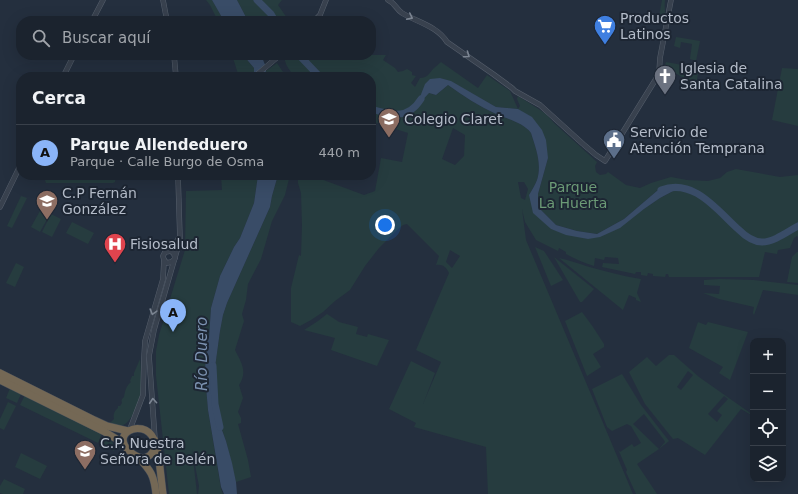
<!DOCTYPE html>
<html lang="es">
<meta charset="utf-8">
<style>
:root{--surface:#1b232e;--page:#242b36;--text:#f1f3f6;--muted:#a0a4aa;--line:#39404a;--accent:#8ab4f8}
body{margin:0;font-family:"DejaVu Sans",sans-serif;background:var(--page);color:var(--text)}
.controls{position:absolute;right:12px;bottom:12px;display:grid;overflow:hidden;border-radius:8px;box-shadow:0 4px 16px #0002}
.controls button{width:36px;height:36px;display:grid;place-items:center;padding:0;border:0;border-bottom:1px solid var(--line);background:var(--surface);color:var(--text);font:20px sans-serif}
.you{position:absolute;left:385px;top:225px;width:14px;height:14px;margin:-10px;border:3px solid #fff;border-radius:50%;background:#1a73e8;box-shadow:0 0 0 6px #1a73e833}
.badge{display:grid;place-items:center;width:26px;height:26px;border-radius:50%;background:var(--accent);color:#111;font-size:13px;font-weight:700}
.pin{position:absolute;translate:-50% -33px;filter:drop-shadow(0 1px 2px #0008)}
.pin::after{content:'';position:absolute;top:21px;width:14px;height:12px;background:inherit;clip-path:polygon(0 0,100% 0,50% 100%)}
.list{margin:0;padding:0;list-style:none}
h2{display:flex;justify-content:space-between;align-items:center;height:52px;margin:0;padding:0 16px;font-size:17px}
h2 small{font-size:13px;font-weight:400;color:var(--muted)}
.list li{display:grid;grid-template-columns:26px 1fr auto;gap:12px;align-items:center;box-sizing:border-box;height:56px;padding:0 16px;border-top:1px solid var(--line)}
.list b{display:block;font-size:15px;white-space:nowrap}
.list p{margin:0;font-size:13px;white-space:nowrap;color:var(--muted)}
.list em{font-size:13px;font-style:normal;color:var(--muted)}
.icon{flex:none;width:22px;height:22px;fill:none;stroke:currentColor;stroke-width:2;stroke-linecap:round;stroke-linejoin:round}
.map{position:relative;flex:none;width:798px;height:494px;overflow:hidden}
.search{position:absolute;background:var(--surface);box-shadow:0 4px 16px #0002;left:16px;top:16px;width:360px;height:44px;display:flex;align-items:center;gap:10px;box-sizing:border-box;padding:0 14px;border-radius:16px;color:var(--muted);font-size:15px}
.panel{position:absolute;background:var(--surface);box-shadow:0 4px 16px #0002;left:16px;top:72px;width:360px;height:108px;border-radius:16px}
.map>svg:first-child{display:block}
.green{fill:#263c3f;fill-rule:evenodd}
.water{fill:#394c67}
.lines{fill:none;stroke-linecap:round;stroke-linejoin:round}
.river{stroke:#394c67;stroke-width:7}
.minor-casing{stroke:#565f6c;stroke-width:5.5}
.highway-casing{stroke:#434c59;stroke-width:8}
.minor{stroke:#38414e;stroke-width:4.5}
.highway{stroke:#746855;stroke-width:7}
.oneway{stroke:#7c8592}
.labels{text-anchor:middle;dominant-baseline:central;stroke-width:4;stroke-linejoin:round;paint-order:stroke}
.poi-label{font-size:14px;fill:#b4bcc9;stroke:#1d2633;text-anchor:start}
.park-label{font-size:14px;fill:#6b9a76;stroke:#1d2633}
.water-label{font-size:15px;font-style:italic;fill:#7c92b1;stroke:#1d2633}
</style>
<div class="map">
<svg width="798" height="494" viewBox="0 0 798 494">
<rect width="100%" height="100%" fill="#242f3e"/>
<!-- green -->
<g class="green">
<polygon points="206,0 212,0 224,21 218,21 210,5"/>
<polygon points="237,0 282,0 278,5 287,18 285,21 248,21"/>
<path d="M662,0H665C664,8 666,14 665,22L658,21Z"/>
<polygon points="676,37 700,41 696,61 690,59 692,44 681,42 680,48 674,46"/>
<polygon points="232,55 243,55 254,68 254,77 239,77"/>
<path d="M285,55H386L383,60L395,68L398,72L403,71L407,69L412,72V75L416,76L411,83L415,87L420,78C427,78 429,74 433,69C436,66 439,64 441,62L478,88L487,75L510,91L518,109L520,106L517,99L518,96L537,108L546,114L554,123L597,162L595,166L596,172L600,175L606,174L608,172L626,185L640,188L651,183L671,177L687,180L708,181L720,178L727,172L736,169L780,177L798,175V237L797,236L794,238L790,248L778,250L777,254L765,252L759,277H669L668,274H666L665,277L653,276V274L648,273L647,276L641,275V272H636L635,274L602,267L603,263L619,264L618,258L605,257L604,260L595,258L594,266C584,263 575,259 566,254V252L559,248L558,251L536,240L525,222L522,209L526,240L633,494H488L486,447L414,427L416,423L389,409L411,361L435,373L423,404L441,362L416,350L449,273C446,267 443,264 436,265L439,256L407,224L403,225L396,231L379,248L365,266L350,290L335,301L323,312L311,320L300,326L291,322V288L299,255L301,256L302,226L301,193L298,183V175H310L364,195L375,191L381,158L402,162L408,133L371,121V77H295C290,71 283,63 285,55ZM440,78L450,81L496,107L518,109L548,158L538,194V201L539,208L556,225L577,231L597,234L624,219L658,190L677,189L660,198L644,209L588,239L551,229L529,195C532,190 535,185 537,180C542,164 536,149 531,133C524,123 507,119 496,114C479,106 463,96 448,85L436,95L429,93ZM453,128L465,135L464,156L455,165L442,159ZM518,182H524L528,189L525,200L521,198ZM450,250L460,256L452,268L446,262Z"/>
<polygon points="666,62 699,68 696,85 668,69 665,73 663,72"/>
<polygon points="277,63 285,75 285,77 270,77 266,72 266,71"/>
<polygon points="782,68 798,69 798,126 772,120"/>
<polygon points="50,175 116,175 115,182 113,183 46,183 45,180 45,178 48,179"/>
<polygon points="221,175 258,175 254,203 240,238 234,247 220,276 211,308 209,337 206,343 205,375 208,410 221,489 223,494 198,494 199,486 192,449 197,494 169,494 156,376 156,351 159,335 185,250 186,191 222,190"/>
<path d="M278,175H290L285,195L272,221L261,259L248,284L246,300L242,314L244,321L235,350C241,362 248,372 239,385L243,398L238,412L241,418V423L238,424L248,460L251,477L236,482L226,441L218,419L215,404L214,375L220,331L223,315L227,303L270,207L272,196Z"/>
<polygon points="21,196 27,198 12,228 7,226"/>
<polygon points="41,209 50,214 40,232 31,227"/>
<polygon points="51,214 61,219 52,237 42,232"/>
<polygon points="72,222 94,233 88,244 66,233"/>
<polygon points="535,247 544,251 548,257 563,280 551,286"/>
<polygon points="797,252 798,252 798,283 787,282 792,257"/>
<polygon points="554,257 594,289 582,302 580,302"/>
<path d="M559,258C569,260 577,263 586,266C604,271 622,276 641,279L637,293L641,302L636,300V298L629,295L623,310Z"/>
<polygon points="16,263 24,267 15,287 6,283"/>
<polygon points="720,279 754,280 798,285 798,295 763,290 754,315 753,313 754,307 719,299 703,293 719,294 720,286 704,285 704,280"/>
<polygon points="582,312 593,327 604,344 604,347 593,354 601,367 587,376 565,321"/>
<polygon points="327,314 339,322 358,327 356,334 367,337 368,334 389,340 377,366 331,350 335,338 304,330 318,321"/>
<polygon points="698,322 706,325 708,322 748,332 730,380 719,373 723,367 689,348"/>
<path d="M669,355H674L699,377L753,415V416L741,409L705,455L678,438L673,439L645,404L629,372L647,357L656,366ZM688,371L693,375L681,390L677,387ZM724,396L728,399L717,411L722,415L717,422L708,414Z"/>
<path d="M140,359C141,370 142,383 141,394C140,401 132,420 125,424C121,427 114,425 110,423L114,419C113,415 114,411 118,408V406H120L122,403C121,399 122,399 124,397C125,391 126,386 131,382L130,381L132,376H134V373Z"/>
<path d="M622,374L641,405L669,441L659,449L637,464L657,494H636L626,472L627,470L618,449L620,452L632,444L634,447L641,443L631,426L627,424L612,431L607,427L592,389ZM644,414L664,440L665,442L659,449L633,424Z"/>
<polygon points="10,388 21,394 17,403 6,398"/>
<polygon points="25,395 102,433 98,443 20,405"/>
<polygon points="8,402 16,406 4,430 0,428 0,419"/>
<path d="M104,436C112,439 114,443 114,451L100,444Z"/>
<polygon points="21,453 47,466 40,479 15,467"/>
<polygon points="4,479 25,489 23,494 3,494 0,493 0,486"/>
</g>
<!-- water -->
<g class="water">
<polygon points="212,0 237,0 248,21 224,21"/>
<polygon points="243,55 261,55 266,67 266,72 270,77 254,77 254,68"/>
<path d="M440,78L451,81L496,107L518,109L532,117L542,130L546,140L548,158L538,194V201L539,208L556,225L577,231L597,234L624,219L658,190L669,188H677V189L660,198L644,209L620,228L600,237L588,239L566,235L551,229L533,213L529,195C532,190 535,185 537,180C542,164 536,149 531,133C524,123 507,119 496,114C479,106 463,96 448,85L436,95L429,93L417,106L413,108L420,97L425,84L430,79Z"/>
<polygon points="258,175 278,175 272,196 270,207 227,303 223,315 220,331 214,375 215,404 218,419 226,441 232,463 236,482 237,494 224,494 221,487 208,410 205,375 206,343 209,337 211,308 220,276 234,247 240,238 254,203"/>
</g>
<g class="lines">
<!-- river -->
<g class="river">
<polyline points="257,0 271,14 275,21"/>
<polyline points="299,55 318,75 324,77"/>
<path d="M371,109C391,115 408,120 421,99"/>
<path d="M661,190C694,178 716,209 738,229C744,235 752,242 762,242C774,242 787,232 798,226"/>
<polyline points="213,366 215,404 220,427"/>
</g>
<!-- minor casing -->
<g class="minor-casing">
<g id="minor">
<polyline points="163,0 167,21"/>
<path d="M388,0C395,3 396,9 402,13C417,22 437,26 447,42L493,74L512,88L515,91L540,105L583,144L596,155L605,161L659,74L660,58L671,0"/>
<polyline points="92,21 103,0"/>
<polyline points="314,21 320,15 326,0"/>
<polyline points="174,55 176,77"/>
<polyline points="63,77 74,55"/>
<polyline points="254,77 280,55"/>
<polyline points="0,207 21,164"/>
<polyline points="168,251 174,246 178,239"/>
<polyline points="174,260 171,262 167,263 164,260 163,256 165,252 171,251 174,254 175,258"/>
<polyline points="130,429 143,395 144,358 145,341 163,279 164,260"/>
<polyline points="155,440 149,356 154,330 180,240 178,175"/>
</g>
</g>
<!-- highway casing -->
<g class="highway-casing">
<g id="highway">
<polyline points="0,373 94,420 107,426 128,431"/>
<polyline points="0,380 105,432 123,443"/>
<path d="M156,445C152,457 144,462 133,454C106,435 142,416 154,439C156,441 156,445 157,448C160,463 161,479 163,494"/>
<path d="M138,457C151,471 154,475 156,494"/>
</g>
</g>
<!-- minor -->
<use href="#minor" class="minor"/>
<!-- highway -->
<use href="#highway" class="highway"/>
</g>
<!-- one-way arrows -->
<defs><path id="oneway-chevron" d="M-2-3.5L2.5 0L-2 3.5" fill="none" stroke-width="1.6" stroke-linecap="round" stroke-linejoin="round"/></defs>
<g class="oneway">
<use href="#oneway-chevron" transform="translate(410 17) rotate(27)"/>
<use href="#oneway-chevron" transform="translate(467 55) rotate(35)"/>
<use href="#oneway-chevron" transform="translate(153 312) rotate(106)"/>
<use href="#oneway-chevron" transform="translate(153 401) rotate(-94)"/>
</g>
<!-- icons -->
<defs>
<g id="supermarket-pin" transform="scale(1.15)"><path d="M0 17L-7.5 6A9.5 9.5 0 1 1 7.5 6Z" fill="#3f7fe0" stroke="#1d2633"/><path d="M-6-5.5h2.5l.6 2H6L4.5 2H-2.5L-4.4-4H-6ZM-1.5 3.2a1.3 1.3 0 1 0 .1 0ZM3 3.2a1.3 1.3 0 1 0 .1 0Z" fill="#fff"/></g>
<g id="church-pin" transform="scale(1.15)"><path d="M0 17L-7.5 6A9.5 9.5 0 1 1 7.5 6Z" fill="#6b7280" stroke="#1d2633"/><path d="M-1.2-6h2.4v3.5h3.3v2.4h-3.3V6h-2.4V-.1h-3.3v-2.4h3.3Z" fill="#fff"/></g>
<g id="school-pin" transform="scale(1.15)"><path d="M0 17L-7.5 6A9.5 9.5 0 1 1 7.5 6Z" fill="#8d6e63" stroke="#1d2633"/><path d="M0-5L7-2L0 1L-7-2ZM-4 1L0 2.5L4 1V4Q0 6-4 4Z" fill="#fff"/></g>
<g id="civic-pin" transform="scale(1.15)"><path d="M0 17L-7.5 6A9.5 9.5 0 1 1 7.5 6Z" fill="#5c6f8a" stroke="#1d2633"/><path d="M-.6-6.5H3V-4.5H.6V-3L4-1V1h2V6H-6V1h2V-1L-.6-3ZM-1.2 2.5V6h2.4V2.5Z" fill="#fff"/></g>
<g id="hospital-pin" transform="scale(1.15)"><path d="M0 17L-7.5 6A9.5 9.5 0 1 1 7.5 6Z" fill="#e0444e" stroke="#1d2633"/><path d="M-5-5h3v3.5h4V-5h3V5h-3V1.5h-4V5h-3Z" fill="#fff"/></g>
</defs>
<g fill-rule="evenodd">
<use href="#supermarket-pin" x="605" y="26"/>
<use href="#church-pin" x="665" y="76"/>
<use href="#school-pin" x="389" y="119"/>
<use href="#civic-pin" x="614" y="140"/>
<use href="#school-pin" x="47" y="201"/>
<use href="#hospital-pin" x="115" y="244"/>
<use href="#school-pin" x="85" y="451"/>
</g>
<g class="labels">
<!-- poi labels -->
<g class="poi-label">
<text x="620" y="18">Productos<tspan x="620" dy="16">Latinos</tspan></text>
<text x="680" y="68">Iglesia de<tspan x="680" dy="16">Santa Catalina</tspan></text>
<text x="404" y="119">Colegio Claret</text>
<text x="630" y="132">Servicio de<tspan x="630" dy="16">Atención Temprana</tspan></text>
<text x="62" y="193">C.P Fernán<tspan x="62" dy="16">González</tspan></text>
<text x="130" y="244">Fisiosalud</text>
<text x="100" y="443">C.P. Nuestra<tspan x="100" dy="16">Señora de Belén</tspan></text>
</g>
<!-- park labels -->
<g class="park-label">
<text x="573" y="187">Parque<tspan x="573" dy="16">La Huerta</tspan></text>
</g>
<!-- water labels -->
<g class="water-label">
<text transform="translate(202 354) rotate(-90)">Río Duero</text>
</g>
</g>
</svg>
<div class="controls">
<button>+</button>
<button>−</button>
<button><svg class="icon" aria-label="locate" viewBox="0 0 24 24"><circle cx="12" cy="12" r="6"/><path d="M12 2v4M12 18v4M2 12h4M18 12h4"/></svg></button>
<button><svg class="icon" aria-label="layers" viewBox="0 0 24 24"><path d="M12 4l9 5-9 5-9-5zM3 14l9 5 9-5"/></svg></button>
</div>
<div class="you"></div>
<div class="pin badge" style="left:173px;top:332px">A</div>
<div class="search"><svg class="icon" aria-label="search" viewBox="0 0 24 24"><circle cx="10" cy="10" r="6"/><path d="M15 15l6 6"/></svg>Buscar aquí</div>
<section class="panel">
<h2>Cerca<small></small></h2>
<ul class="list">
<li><span class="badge">A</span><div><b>Parque Allendeduero</b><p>Parque · Calle Burgo de Osma</p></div><em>440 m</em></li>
</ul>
</section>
</div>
